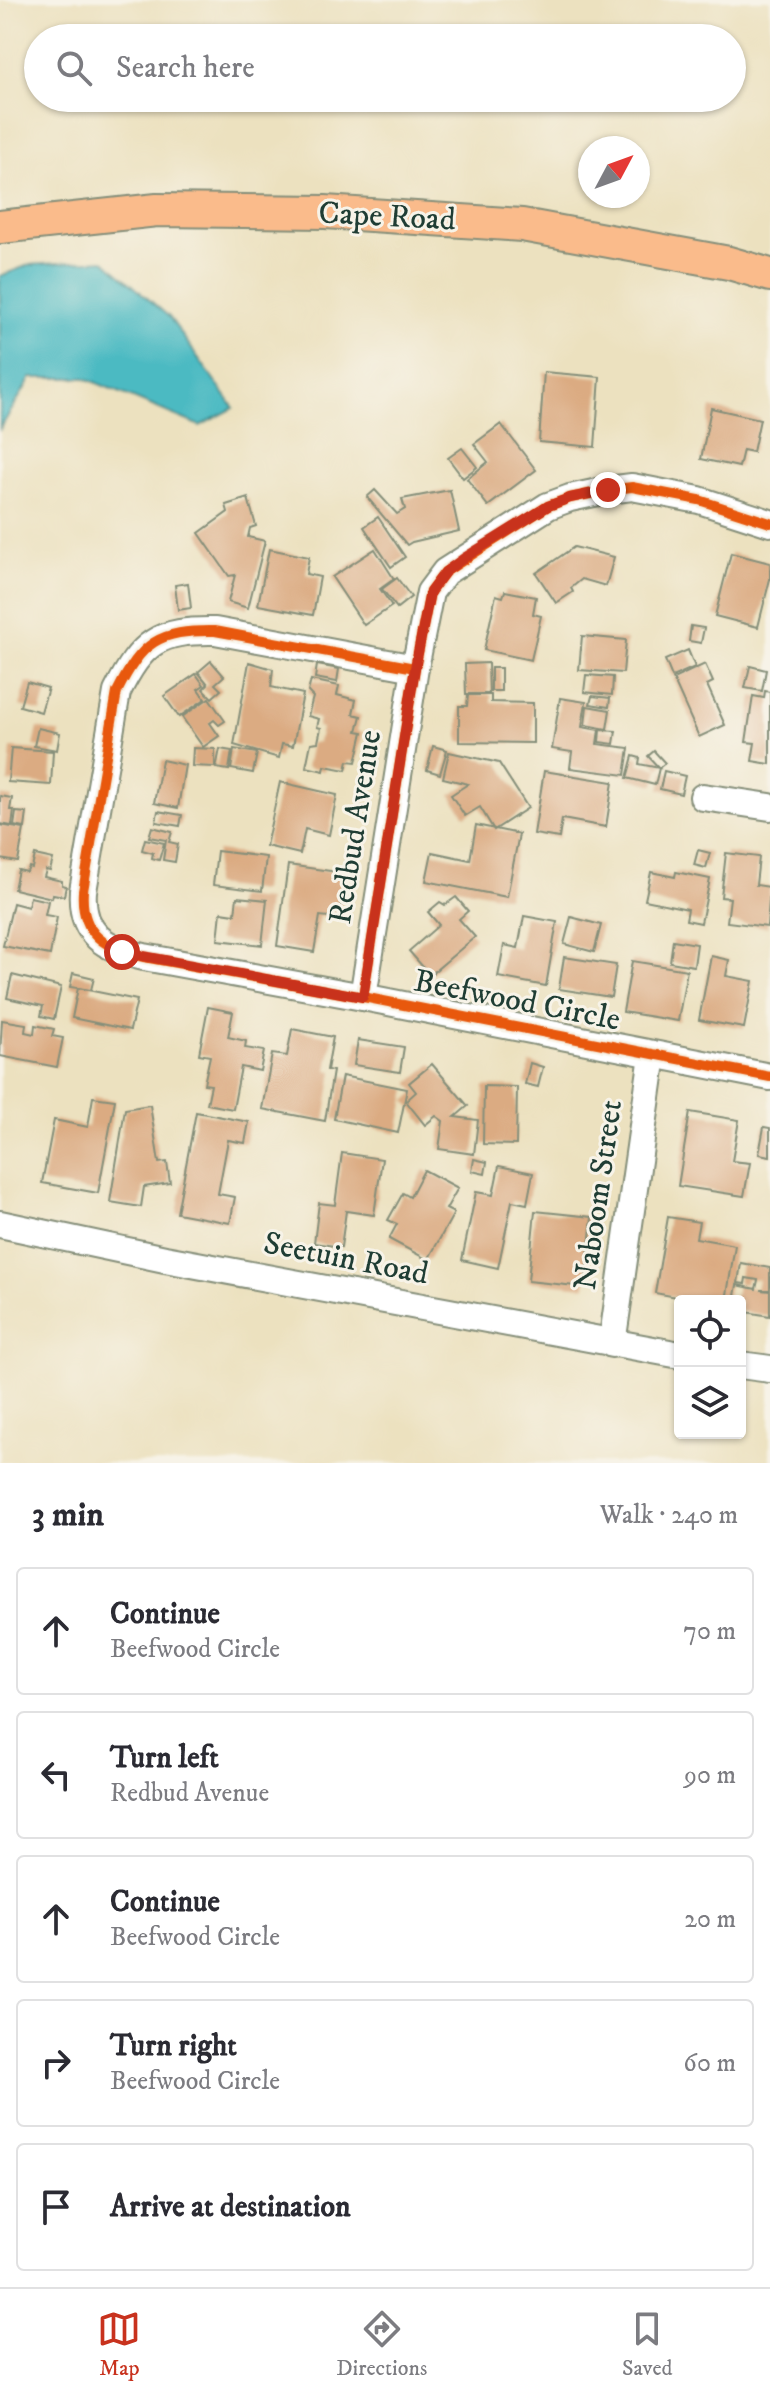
<!DOCTYPE html>
<meta charset="utf-8">
<style>
:root{--surface:#fff;--page:#f2f2f3;--text:#2b2b33;--muted:#7c7c81;--line:#e1e1e2;--accent:#c8321e}
body{margin:0;font-family:"IM FELL DW Pica",serif;background:var(--page);color:var(--text)}
.controls{position:absolute;right:24px;bottom:24px;display:grid;overflow:hidden;border-radius:8px;box-shadow:0 2px 6px #0004}
.controls button{width:72px;height:72px;display:grid;place-items:center;padding:0;border:0;border-bottom:2px solid var(--line);background:var(--surface);color:var(--text);font:40px sans-serif}
.compass{position:absolute;left:578px;top:136px;width:72px;height:72px;border-radius:50%;background:var(--surface);box-shadow:0 2px 6px #0004;rotate:49deg}
.stop{position:absolute;width:24px;height:24px;margin:-18px;border:6px solid #c8321e;border-radius:50%;background:#fff}
.stop.end{background:#c8321e;border-color:#fff;box-shadow:0 2px 8px #0008}
.list{margin:0;padding:0;list-style:none}
h2{display:flex;justify-content:space-between;align-items:center;height:104px;margin:0;padding:0 32px;font-size:34px}
h2 small{font-size:26px;font-weight:400;color:var(--muted)}
.list li{display:grid;grid-template-columns:52px 1fr auto;gap:24px;align-items:center;box-sizing:border-box;height:128px;margin:0 16px 16px;padding:0 16px;border:2px solid var(--line);border-radius:8px}
.list b{display:block;font-size:30px;white-space:nowrap}
.list p{margin:0;font-size:26px;white-space:nowrap;color:var(--muted)}
.list em{font-size:26px;font-style:normal;color:var(--muted)}
.icon{flex:none;width:44px;height:44px;fill:none;stroke:currentColor;stroke-width:2;stroke-linecap:round;stroke-linejoin:round}
.map{position:relative;flex:none;width:770px;height:1463px;overflow:hidden}
.search{position:absolute;background:var(--surface);box-shadow:0 2px 6px #0004;left:24px;right:24px;top:24px;height:88px;display:flex;align-items:center;gap:20px;box-sizing:border-box;padding:0 28px;border-radius:44px;color:var(--muted);font-size:30px}
.sheet{height:824px;background:var(--surface)}
nav{display:flex;justify-content:space-around;align-items:center;box-sizing:border-box;height:112px;border-top:2px solid var(--line);background:var(--surface);font-size:22px;color:var(--muted)}
nav a{display:grid;justify-items:center;gap:4px}
nav .on{color:var(--accent)}
.map>svg:first-child{display:block}
.water{fill:#4bbac2;stroke:#357c7b;stroke-width:2}
.building{fill:#dbab82}
.lines{fill:none;stroke-linecap:round;stroke-linejoin:round}
.minor-casing{stroke:#868f7a;stroke-width:30}
.major-casing{stroke:#868f7a;stroke-width:36}
.minor{stroke:#fff;stroke-width:26}
.major{stroke:#fabb8b;stroke-width:32}
.cycleway-casing{stroke:#f7f3e8;stroke-width:15}
.cycleway{stroke:#e8590c;stroke-width:10}
.route{stroke:#c8321e;stroke-width:10}
.labels{text-anchor:middle;dominant-baseline:central;stroke-width:6;stroke-linejoin:round;paint-order:stroke}
.street-label{font-size:32px;fill:#1f3d34;stroke:#f7f3e8}
</style>
<div class="map">
<svg width="770" height="1463" viewBox="0 0 770 1463">
<rect width="100%" height="100%" fill="#f7f3e8"/>
<filter id="ink" filterUnits="userSpaceOnUse"><feTurbulence type="fractalNoise" baseFrequency=".0125" numOctaves="2"/><feDisplacementMap in="SourceGraphic" scale="16" xChannelSelector="R" yChannelSelector="G"/><feConvolveMatrix kernelMatrix="1 2 1 2 8 2 1 2 1" color-interpolation-filters="sRGB"/></filter>
<filter id="wash" filterUnits="userSpaceOnUse"><feTurbulence type="fractalNoise" baseFrequency=".006" numOctaves="4" result="noise"/><feDisplacementMap in="SourceGraphic" scale="32" xChannelSelector="R" yChannelSelector="G"/><feGaussianBlur stdDeviation="1.8" result="paint"/><feColorMatrix in="noise" values="0 0 0 0 0 0 0 0 0 0 0 0 0 0 0 0 0 1.4 0 .05"/><feComposite in="paint" operator="in"/></filter>
<g filter="url(#wash)">
<rect width="100%" height="100%" fill="#ece1bf"/>
<!-- water -->
<polygon class="water" points="104,260 169,317 234,408 200,426 85,378 31,378 0,429 0,276 29,265"/>
<g id="blocks">
<!-- building -->
<g class="building">
<polygon points="544,372 600,377 595,447 539,442"/>
<polygon points="711,408 760,419 753,452 743,450 739,467 701,459"/>
<polygon points="501,424 536,470 488,506 467,479 488,462 474,444"/>
<polygon points="462,448 477,467 463,478 448,458"/>
<polygon points="375,490 397,514 405,509 402,499 450,490 459,531 412,542 407,545 367,497"/>
<polygon points="248,498 256,526 250,528 248,537 265,541 248,608 228,602 235,575 229,576 199,533 228,512 226,505"/>
<polygon points="378,517 405,557 391,567 364,527"/>
<polygon points="574,547 614,557 606,586 582,579 571,588 573,592 556,603 536,573"/>
<polygon points="269,549 309,557 306,574 320,577 313,615 258,605"/>
<polygon points="375,549 394,579 380,589 392,606 364,625 332,577"/>
<polygon points="731,553 770,563 770,579 758,627 715,616"/>
<polygon points="397,578 411,597 397,608 382,589"/>
<polygon points="188,583 191,608 178,610 175,585"/>
<polygon points="505,591 536,597 533,614 541,616 531,660 484,650 496,595 503,597"/>
<polygon points="691,626 704,628 701,643 689,641"/>
<polygon points="582,636 626,640 623,673 579,670"/>
<polygon points="688,650 695,667 672,677 665,660"/>
<polygon points="211,661 224,676 215,684 221,690 212,698 203,689 208,684 198,672"/>
<polygon points="249,662 273,669 271,687 303,694 293,746 282,744 279,758 234,745"/>
<polygon points="488,663 489,694 466,694 465,664"/>
<polygon points="705,664 713,682 707,685 725,725 699,737 673,679"/>
<polygon points="317,665 339,669 337,682 315,678"/>
<polygon points="750,666 766,670 762,691 745,688"/>
<rect x="491" y="668" width="10" height="23"/>
<polygon points="196,674 204,685 198,689 205,699 179,717 164,696"/>
<polygon points="586,675 613,677 612,695 584,692"/>
<polygon points="311,680 339,686 337,695 356,700 353,714 361,716 357,731 363,732 356,762 348,761 346,770 325,766 324,771 306,767 311,743 318,742 321,728 317,727 319,719 308,716 313,697 308,692"/>
<polygon points="27,682 48,688 41,712 20,706"/>
<polygon points="765,691 770,692 770,764 752,761 755,743 746,742 753,696 764,698"/>
<polygon points="468,695 491,695 491,702 533,703 533,743 459,742 459,706 467,706"/>
<polygon points="592,696 610,698 609,707 590,704"/>
<polygon points="209,698 225,721 219,725 214,720 210,723 219,736 203,747 182,717"/>
<polygon points="560,698 586,702 582,727 599,730 597,744 629,748 625,775 570,768 572,752 552,749"/>
<polygon points="587,706 610,710 607,729 585,725"/>
<polygon points="38,728 60,733 57,750 34,746"/>
<polygon points="600,730 616,731 614,744 599,742"/>
<polygon points="433,746 447,750 440,774 427,770"/>
<polygon points="11,748 53,751 51,785 8,782"/>
<polygon points="193,748 215,749 215,767 192,766"/>
<polygon points="220,749 232,751 229,770 216,768"/>
<polygon points="234,749 257,753 253,773 231,769"/>
<polygon points="654,751 665,763 659,768 655,785 627,778 633,756 640,758 639,764 659,768 648,756"/>
<polygon points="449,752 499,763 528,808 494,830 480,807 465,816 451,795 468,784 443,778"/>
<polygon points="162,760 185,765 178,808 154,803"/>
<polygon points="544,771 613,782 606,827 562,819 559,838 534,834"/>
<polygon points="664,771 685,776 681,794 660,789"/>
<polygon points="280,782 337,795 329,835 305,829 300,854 266,846"/>
<polygon points="0,796 12,798 10,810 14,810 12,826 0,824"/>
<polygon points="158,811 182,815 180,826 156,822"/>
<polygon points="16,812 27,813 25,828 14,826"/>
<polygon points="0,825 24,829 18,862 0,859"/>
<polygon points="476,825 519,834 507,897 426,881 432,852 470,860"/>
<polygon points="152,827 172,832 169,842 178,844 175,862 163,860 166,840 149,837"/>
<polygon points="145,839 164,843 159,860 152,858 153,853 142,850"/>
<polygon points="698,850 710,853 706,868 694,865"/>
<polygon points="217,851 266,857 262,891 213,885"/>
<polygon points="726,853 759,857 756,885 770,887 767,927 727,922 730,898 721,897"/>
<polygon points="35,855 53,859 50,871 46,870 44,877 62,881 62,885 66,886 64,896 53,894 52,898 14,889 18,870 27,872 29,867 32,868"/>
<polygon points="288,865 345,873 339,918 320,916 314,952 277,946"/>
<polygon points="651,872 675,877 676,872 710,879 701,923 686,920 688,909 645,900"/>
<polygon points="30,897 48,901 45,915 57,917 50,955 3,946 13,903 28,907"/>
<polygon points="237,897 267,900 262,945 218,940 221,912 235,914"/>
<polygon points="456,897 468,911 459,919 475,937 430,975 409,951 439,925 428,912 440,902 445,905"/>
<polygon points="524,916 557,922 546,986 498,977 504,945 518,948"/>
<polygon points="571,917 601,925 594,952 564,944"/>
<polygon points="673,940 697,944 694,966 670,962"/>
<polygon points="711,956 729,960 726,976 753,981 744,1028 699,1020"/>
<polygon points="564,957 616,965 611,997 559,989"/>
<polygon points="632,961 687,970 678,1021 623,1012"/>
<polygon points="73,973 94,978 91,990 70,987"/>
<polygon points="12,975 61,987 54,1019 41,1016 43,1006 7,998"/>
<polygon points="78,988 137,1000 130,1030 72,1018"/>
<polygon points="208,1007 233,1012 228,1037 246,1041 245,1048 264,1051 260,1071 241,1067 233,1109 207,1104 211,1085 204,1084 210,1056 199,1054"/>
<polygon points="2,1020 26,1024 25,1032 34,1034 35,1025 54,1029 52,1036 63,1038 57,1067 0,1056"/>
<polygon points="292,1029 333,1037 327,1070 333,1071 325,1121 262,1109 272,1054 287,1056"/>
<polygon points="358,1040 404,1047 400,1072 354,1065"/>
<polygon points="530,1063 543,1067 538,1087 525,1084"/>
<polygon points="432,1064 468,1106 455,1117 478,1120 474,1154 439,1149 443,1121 436,1116 425,1125 406,1101 416,1092 409,1083"/>
<polygon points="342,1076 407,1089 398,1133 334,1119"/>
<polygon points="484,1086 517,1087 516,1145 483,1144"/>
<polygon points="93,1097 115,1100 98,1193 42,1183 54,1120 88,1127"/>
<polygon points="150,1105 159,1163 167,1162 170,1183 144,1187 141,1207 110,1202 125,1109"/>
<polygon points="196,1112 249,1122 245,1143 228,1140 218,1194 235,1197 230,1223 177,1213"/>
<polygon points="690,1112 739,1120 732,1161 750,1163 744,1196 678,1186"/>
<polygon points="764,1127 770,1128 770,1156 759,1154"/>
<polygon points="342,1153 382,1159 374,1215 346,1211 341,1247 314,1243 319,1203 335,1205"/>
<polygon points="474,1159 487,1162 485,1174 472,1171"/>
<polygon points="499,1166 533,1173 527,1204 512,1201 498,1268 462,1260 476,1192 493,1195"/>
<polygon points="424,1170 458,1188 446,1209 454,1213 428,1260 389,1239 397,1224 388,1220 403,1193 410,1197"/>
<polygon points="535,1211 592,1217 585,1287 528,1281"/>
<polygon points="668,1217 699,1222 696,1238 735,1245 726,1301 698,1301 655,1293"/>
<polygon points="741,1263 770,1268 770,1290 760,1290 770,1291 770,1316 740,1311 740,1301 734,1301 737,1285 756,1289 758,1280 746,1278 745,1284 738,1283"/>
</g>
</g>
</g>
<g filter="url(#ink)">
<use href="#blocks" fill-opacity="0" stroke="#868f7a" stroke-width="2"/>
<g class="lines">
<!-- minor casing -->
<g class="minor-casing">
<g id="minor">
<path d="M415,668L215,631C158,630 142,642 117,692L83,891C80,935 106,949 144,957L363,997L770,1077"/>
<polyline points="703,797 770,807"/>
<polyline points="363,997 415,668 430,592 445,572 548,506 570,498 608,490 632,487 699,500 770,523"/>
<polyline points="0,1224 165,1259 680,1355"/>
<polyline points="612,1344 653,1055"/>
<polyline points="740,1365 770,1369"/>
</g>
</g>
<!-- major casing -->
<g class="major-casing">
<polyline id="major" points="0,227 157,210 325,212 522,225 729,263 770,275"/>
</g>
<!-- minor -->
<use href="#minor" class="minor"/>
<!-- major -->
<use href="#major" class="major"/>
<!-- cycleway casing -->
<g class="cycleway-casing">
<g id="cycleway">
<path d="M415,668L215,631C158,630 142,642 117,692L83,891C80,935 106,949 144,957L363,997L770,1077"/>
<polyline points="363,997 415,668 430,592 445,572 548,506 570,498 608,490 632,487 699,500 770,523"/>
</g>
</g>
<!-- cycleway -->
<use href="#cycleway" class="cycleway"/>
</g>
</g>
<g class="lines" filter="url(#ink)">
<!-- route -->
<polyline class="route" points="122,952 363,997 415,668 430,592 445,572 464,558 548,506 570,498 608,490"/>
</g>
<g class="labels">
<!-- street labels -->
<g class="street-label">
<text transform="translate(387 217) rotate(3)">Cape Road</text>
<text transform="translate(356 827) rotate(-81)">Redbud Avenue</text>
<text transform="translate(517 1001) rotate(11)">Beefwood Circle</text>
<text transform="translate(599 1195) rotate(-82)">Naboom Street</text>
<text transform="translate(346 1259) rotate(11)">Seetuin Road</text>
</g>
</g>
</svg>
<div class="controls">
<button><svg class="icon" aria-label="locate" viewBox="0 0 24 24"><circle cx="12" cy="12" r="6"/><path d="M12 2v4M12 18v4M2 12h4M18 12h4"/></svg></button>
<button><svg class="icon" aria-label="layers" viewBox="0 0 24 24"><path d="M12 4l9 5-9 5-9-5zM3 14l9 5 9-5"/></svg></button>
</div>
<svg class="compass" viewBox="-18 -18 36 36"><path d="M0-13l5 13h-10z" fill="#e53935"/><path d="M0 13l5-13h-10z" fill="#7c7c81"/></svg>
<div class="stop" style="left:122px;top:952px"></div>
<div class="stop end" style="left:608px;top:490px"></div>
<div class="search"><svg class="icon" aria-label="search" viewBox="0 0 24 24"><circle cx="10" cy="10" r="6"/><path d="M15 15l6 6"/></svg>Search here</div>
</div>
<section class="sheet">
<h2>3 min<small>Walk · 240 m</small></h2>
<ul class="list">
<li><svg class="icon" aria-label="ahead" viewBox="0 0 24 24"><path d="M12 20V5M6 11l6-6 6 6"/></svg><div><b>Continue</b><p>Beefwood Circle</p></div><em>70 m</em></li>
<li><svg class="icon" aria-label="left" viewBox="0 0 24 24"><path d="M17 20v-9H6M10 6l-5 5 5 5"/></svg><div><b>Turn left</b><p>Redbud Avenue</p></div><em>90 m</em></li>
<li><svg class="icon" aria-label="ahead" viewBox="0 0 24 24"><path d="M12 20V5M6 11l6-6 6 6"/></svg><div><b>Continue</b><p>Beefwood Circle</p></div><em>20 m</em></li>
<li><svg class="icon" aria-label="right" viewBox="0 0 24 24"><path d="M7 20v-9h11M14 6l5 5-5 5"/></svg><div><b>Turn right</b><p>Beefwood Circle</p></div><em>60 m</em></li>
<li><svg class="icon" aria-label="arrive" viewBox="0 0 24 24"><path d="M6 21V4h12l-3 4 3 4H6"/></svg><div><b>Arrive at destination</b></div></li>
</ul>
</section>
<nav>
<a class="on"><svg class="icon" aria-label="map" viewBox="0 0 24 24"><path d="M3 6l6-2 6 2 6-2v14l-6 2-6-2-6 2zM9 4v14M15 6v14"/></svg>Map</a>
<a><svg class="icon" aria-label="directions" viewBox="0 0 24 24"><path d="M12 3l9 9-9 9-9-9zM9 14v-3h6M13 9l2 2-2 2"/></svg>Directions</a>
<a><svg class="icon" aria-label="saved" viewBox="0 0 24 24"><path d="M7 4h10v16l-5-4-5 4z"/></svg>Saved</a>
</nav>
